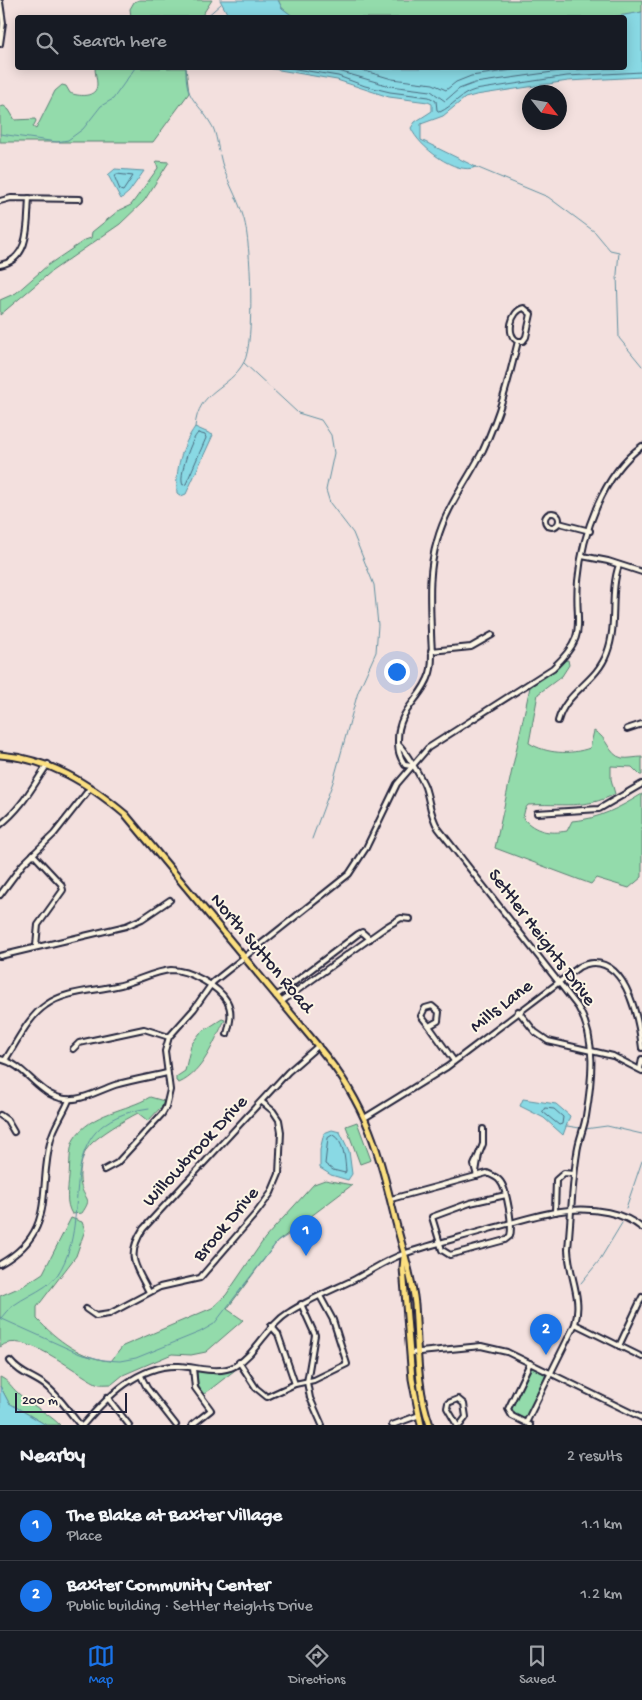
<!DOCTYPE html>
<meta charset="utf-8">
<style>
:root{--surface:#171b24;--page:#20242c;--text:#f1f3f6;--muted:#9ea1a6;--line:#363941;--accent:#1a73e8}
body{margin:0;font-family:"Gochi Hand",sans-serif;background:var(--page);color:var(--text)}
.compass{position:absolute;left:522px;top:85px;width:45px;height:45px;border-radius:50%;background:var(--surface);box-shadow:0 2px 12px #0003;rotate:121deg}
.scale{position:absolute;left:15px;bottom:12px;width:112px;box-sizing:border-box;padding-left:5px;border:2px solid #22223b;border-top:0;font-size:14px;line-height:18px;white-space:nowrap;color:#22223b;-webkit-text-stroke:4px #fcf5e5;paint-order:stroke}
.you{position:absolute;left:396px;top:671px;width:18px;height:18px;margin:-12px;border:4px solid #fff;border-radius:50%;background:#1a73e8;box-shadow:0 0 0 8px #1a73e833}
.badge{display:grid;place-items:center;width:32px;height:32px;border-radius:50%;background:var(--accent);color:#fff;font-size:16px;font-weight:700}
.pin{position:absolute;translate:-50% -41px;filter:drop-shadow(0 1px 2px #0008)}
.pin::after{content:'';position:absolute;top:26px;width:18px;height:15px;background:inherit;clip-path:polygon(0 0,100% 0,50% 100%)}
.list{margin:0;padding:0;list-style:none}
h2{display:flex;justify-content:space-between;align-items:center;height:65px;margin:0;padding:0 20px;font-size:21px}
h2 small{font-size:16px;font-weight:400;color:var(--muted)}
.list li{display:grid;grid-template-columns:32px 1fr auto;gap:15px;align-items:center;box-sizing:border-box;height:70px;padding:0 20px;border-top:1px solid var(--line)}
.list b{display:block;font-size:19px;white-space:nowrap}
.list p{margin:0;font-size:16px;white-space:nowrap;color:var(--muted)}
.list em{font-size:16px;font-style:normal;color:var(--muted)}
.icon{flex:none;width:28px;height:28px;fill:none;stroke:currentColor;stroke-width:2;stroke-linecap:round;stroke-linejoin:round}
.map{position:relative;flex:none;width:642px;height:1425px;overflow:hidden}
.search{position:absolute;background:var(--surface);box-shadow:0 2px 12px #0003;left:15px;right:15px;top:15px;height:55px;display:flex;align-items:center;gap:12px;box-sizing:border-box;padding:0 18px;border-radius:5px;color:var(--muted);font-size:19px}
.sheet{height:205px;background:var(--surface)}
nav{display:flex;justify-content:space-around;align-items:center;box-sizing:border-box;height:70px;border-top:1px solid var(--line);background:var(--surface);font-size:14px;color:var(--muted)}
nav a{display:grid;justify-items:center;gap:2px}
nav .on{color:var(--accent)}
.map>svg:first-child{display:block}
.green{fill:#93dbab;stroke:#5a7e73}
.water{fill:#89d9e4;stroke:#6090a0}
.lines{fill:none;stroke-linecap:round;stroke-linejoin:round}
.shore{stroke:#4b6b7f;stroke-width:1}
.stream{stroke:#6090a0;stroke-width:1}
.minor-casing{stroke:#22223b;stroke-width:8}
.major-casing{stroke:#22223b;stroke-width:9}
.minor{stroke:#fcf5e5;stroke-width:4}
.major{stroke:#fce080;stroke-width:5}
.labels{text-anchor:middle;dominant-baseline:central;stroke-width:4;stroke-linejoin:round;paint-order:stroke}
.street-label{font-size:19px;fill:#22223b;stroke:#fcf5e5}
</style>
<div class="map">
<svg width="642" height="1425" viewBox="0 0 642 1425">
<rect width="100%" height="100%" fill="#f3e0de"/>
<filter id="ink" filterUnits="userSpaceOnUse"><feTurbulence type="fractalNoise" baseFrequency=".02" numOctaves="2"/><feDisplacementMap in="SourceGraphic" scale="10" xChannelSelector="R" yChannelSelector="G"/><feConvolveMatrix kernelMatrix="1 2 1 2 8 2 1 2 1" color-interpolation-filters="sRGB"/></filter>
<g filter="url(#ink)">
<!-- green -->
<g class="green">
<polygon points="139,0 212,0 201,17 131,17 130,9 134,2"/>
<polygon points="278,0 642,0 642,12 612,18 294,18 282,8"/>
<path d="M95,68H186L189,93L153,142H0V107L4,106L9,110L15,120L35,119L36,121L33,127L36,129L55,91L62,85L66,86L70,93C77,96 97,99 97,84C97,79 95,73 95,68Z"/>
<polygon points="156,161 169,162 144,201 120,224 52,271 0,315 0,300 16,293 48,265 85,240 91,238 92,232 118,211 131,205 158,168"/>
<path d="M568,660L569,665L562,676L538,694L529,743C547,754 570,755 590,748L594,731C608,737 608,755 622,758C628,759 636,757 642,757V775H640L632,767L611,766V779L615,794C584,810 561,803 528,805L525,809L523,818C535,832 550,834 567,831L572,821C599,819 619,808 642,794V877L629,888L596,878L591,884L495,848L530,687L563,661Z"/>
<path d="M222,1019L225,1020C213,1042 204,1072 179,1083L176,1081V1077L185,1071L191,1045L200,1033Z"/>
<path d="M150,1097L164,1101L162,1106L148,1121L138,1113C126,1119 99,1135 90,1145C81,1154 78,1175 81,1186C85,1201 93,1197 82,1213L72,1214C65,1203 68,1190 69,1177C70,1167 69,1147 74,1139C91,1112 127,1111 150,1097Z"/>
<polygon points="357,1122 371,1160 360,1164 346,1126"/>
<path d="M325,1180L352,1185L277,1242L227,1309L243,1320L206,1352L191,1355L172,1354L123,1375L112,1384C107,1384 100,1385 96,1383C75,1373 23,1328 0,1347V1296L23,1286L43,1273L71,1218L82,1222L85,1230L76,1256L37,1307V1319C57,1340 82,1359 111,1361L123,1346L212,1308L226,1295L265,1238L314,1184Z"/>
<polygon points="239,1367 203,1395 198,1384 197,1371 216,1374"/>
<polygon points="534,1367 545,1373 545,1379 527,1417 522,1419 512,1414 510,1409 529,1368"/>
<path d="M0,1377C9,1381 11,1387 18,1393C30,1405 47,1412 60,1425H46L9,1403L0,1386Z"/>
</g>
<!-- water -->
<g class="water">
<polygon points="220,0 278,0 282,8 294,17 229,17"/>
<path d="M642,12V77L568,81L476,95L465,98L443,116L421,124V140L476,167C456,176 418,146 411,128L415,122L432,111V104L428,102L389,97L337,80L268,68H624V18L612,17Z"/>
<polygon points="115,169 144,171 129,192 121,199 108,175"/>
<path d="M195,427L213,435L186,494L181,496L177,493C175,471 182,445 195,427Z"/>
<polygon points="523,1099 556,1104 570,1116 563,1135 544,1118 520,1106"/>
<polygon points="332,1130 340,1132 349,1151 352,1174 348,1180 331,1175 320,1168 320,1150 324,1133"/>
<polygon points="0,1386 9,1403 46,1425 0,1425"/>
</g>
<g class="lines">
<!-- shore -->
<g class="shore">
<path d="M290,68L338,76L365,86L390,92L429,97L436,101L437,110L440,112C453,106 460,94 475,90L567,76L642,72"/>
<polyline points="328,68 390,86 431,91 445,101 459,89 475,83 567,70 620,68"/>
<polyline points="355,68 392,79 433,84 446,90 456,82 471,76 527,68"/>
<polygon points="117,174 133,176 123,191 120,190 115,178"/>
<path d="M198,433L205,435L206,438L186,484L183,485C178,477 191,439 198,433Z"/>
<polygon points="545,1108 554,1109 563,1117 562,1124 559,1125 543,1112"/>
<path d="M333,1135C344,1141 345,1159 346,1171L345,1173L333,1170L325,1164L328,1138Z"/>
</g>
<!-- stream -->
<g class="stream">
<polyline points="205,18 221,4"/>
<path d="M186,68C185,100 197,100 211,124C216,131 217,143 219,151"/>
<polyline points="0,134 57,142 68,140 83,129 101,106 113,99 135,68"/>
<polyline points="476,167 548,197 595,232 610,250 619,252 617,274 619,338 642,366"/>
<polyline points="244,363 298,413 321,420 331,435 334,453 326,490 330,503 353,533 374,585 378,625 376,652 358,692 333,782 312,839"/>
<path d="M195,427C198,389 229,390 244,362C255,342 251,243 244,219C238,197 224,177 220,155"/>
<polyline points="567,1126 580,1128"/>
<polyline points="585,1129 607,1126 642,1134"/>
<polyline points="626,1208 642,1161"/>
<polyline points="581,1283 599,1261 622,1223"/>
<polyline points="0,1318 80,1354 103,1360 120,1361 136,1358 200,1332 214,1324 277,1242 296,1230"/>
<path d="M1,1318C15,1297 44,1294 58,1274C98,1212 44,1123 149,1108"/>
</g>
<!-- minor casing -->
<g class="minor-casing">
<g id="minor">
<polyline points="0,2 3,23 0,44"/>
<polyline points="0,201 11,198 80,199"/>
<path d="M0,265C31,259 27,223 29,198"/>
<circle cx="552" cy="520" r="7"/>
<polyline points="559,523 590,531"/>
<polyline points="582,556 608,561 642,572"/>
<polyline points="431,651 471,647 492,635"/>
<path d="M558,721C566,691 596,683 607,653C618,625 609,593 619,565"/>
<polyline points="627,729 642,724"/>
<path d="M398,744C405,750 422,779 425,787C430,802 430,815 438,828L578,1007C597,1039 592,1080 586,1116C584,1129 578,1141 577,1153C572,1185 571,1217 568,1249C569,1277 583,1297 575,1324L526,1423"/>
<path d="M411,766L405,765C399,756 398,751 398,740C398,708 422,700 430,673C434,660 431,645 431,631C430,600 428,571 437,541C446,507 468,480 483,450C500,414 509,379 518,341H523L526,337L531,314L524,308C511,310 505,336 518,341"/>
<polyline points="537,813 599,809 642,784"/>
<path d="M0,825C23,807 32,787 48,764"/>
<polyline points="33,854 61,884 63,890 38,925 36,946"/>
<polyline points="0,895 23,864 54,834 91,787"/>
<polyline points="0,956 126,926 142,919 170,900"/>
<polyline points="276,996 358,934 362,932 370,939"/>
<polyline points="281,1002 386,927 401,918 410,919"/>
<polyline points="518,1011 535,1032 548,1041 613,1056 642,1071"/>
<polyline points="429,1026 421,1016 425,1008 432,1006 439,1012 438,1021 429,1026 454,1061"/>
<polyline points="73,1049 79,1043 144,1029 169,1037"/>
<path d="M0,1059C22,1064 31,1083 50,1094C74,1107 92,1093 115,1085C132,1080 150,1077 167,1073"/>
<path d="M5,1060C17,1042 28,1017 46,1005C65,991 94,991 116,986C134,983 154,971 171,970C189,970 218,986 227,1001C233,1012 230,1023 227,1034"/>
<polyline points="640,1069 642,1059"/>
<polyline points="0,1115 7,1120 14,1132"/>
<path d="M366,1117L447,1067L579,967C583,965 589,963 594,963C628,963 639,1022 642,1048"/>
<polyline points="479,1154 483,1144 483,1129"/>
<path d="M104,1170L117,1163L162,1114L166,1107L170,1090L165,1051L169,1037L194,1009L213,982L349,874L366,848L397,784L428,748L553,668C590,633 574,625 578,581C582,534 603,474 642,446"/>
<polyline points="476,1172 479,1154 474,1165 477,1176"/>
<path d="M391,1199L487,1173C492,1175 497,1177 500,1181C507,1189 513,1226 510,1236L505,1240L450,1255L442,1250L432,1217L470,1203L506,1195"/>
<polyline points="555,1212 556,1180 564,1173 574,1174"/>
<path d="M0,1264C58,1231 37,1191 51,1139C54,1126 64,1113 69,1100"/>
<path d="M149,1292C136,1266 125,1257 143,1229L288,1072L318,1046L321,1050"/>
<polyline points="301,1304 315,1335 307,1382 310,1398 322,1425"/>
<polyline points="86,1309 96,1316 109,1314 160,1287 200,1278 257,1212 271,1193 279,1174 281,1132 279,1120 273,1111 262,1102"/>
<polyline points="575,1324 642,1357"/>
<polyline points="271,1326 278,1334 295,1384"/>
<polyline points="619,1346 642,1297"/>
<polyline points="410,1353 481,1346 507,1352 642,1418"/>
<path d="M10,1361C20,1374 33,1376 46,1386C59,1396 69,1412 80,1425"/>
<polyline points="239,1362 256,1388 267,1397 295,1384 314,1380 347,1364 333,1320 320,1296"/>
<polyline points="530,1363 508,1409 512,1416 530,1425"/>
<polyline points="141,1376 147,1388 176,1425"/>
<polyline points="107,1397 129,1425"/>
<path d="M83,1425C107,1397 139,1364 179,1366C198,1367 218,1375 235,1366C257,1353 267,1326 288,1313C309,1299 333,1290 355,1279C372,1270 388,1259 406,1253C433,1244 462,1237 489,1229C516,1222 543,1212 570,1210C594,1208 623,1212 642,1228"/>
<polyline points="192,1425 211,1410 195,1388 193,1368"/>
<polyline points="392,1425 417,1416"/>
<polyline points="457,1425 447,1408 448,1403 458,1399 464,1404 466,1417 460,1425"/>
</g>
</g>
<!-- major casing -->
<g class="major-casing">
<g id="major">
<path d="M0,755C50,759 88,783 126,815L318,1046"/>
<path d="M321,1050C368,1106 379,1153 396,1223C403,1250 412,1276 415,1304C418,1344 416,1387 430,1425"/>
<polyline points="404,1257 403,1268 412,1379 421,1425"/>
</g>
</g>
<!-- minor -->
<use href="#minor" class="minor"/>
<!-- major -->
<use href="#major" class="major"/>
</g>
</g>
<g class="labels">
<!-- street labels -->
<g class="street-label">
<text transform="translate(541 938) rotate(53)">Settler Heights Drive</text>
<text transform="translate(261 954) rotate(50)">North Sutton Road</text>
<text transform="translate(502 1007) rotate(-38)">Mills Lane</text>
<text transform="translate(196 1152) rotate(-47)">Willowbrook Drive</text>
<text transform="translate(227 1225) rotate(-50)">Brook Drive</text>
</g>
</g>
</svg>
<svg class="compass" viewBox="-18 -18 36 36"><path d="M0-13l5 13h-10z" fill="#e53935"/><path d="M0 13l5-13h-10z" fill="#9ea1a6"/></svg>
<div class="scale">200 m</div>
<div class="you"></div>
<div class="pin badge" style="left:306px;top:1256px">1</div>
<div class="pin badge" style="left:546px;top:1355px">2</div>
<div class="search"><svg class="icon" aria-label="search" viewBox="0 0 24 24"><circle cx="10" cy="10" r="6"/><path d="M15 15l6 6"/></svg>Search here</div>
</div>
<section class="sheet">
<h2>Nearby<small>2 results</small></h2>
<ul class="list">
<li><span class="badge">1</span><div><b>The Blake at Baxter Village</b><p>Place</p></div><em>1.1 km</em></li>
<li><span class="badge">2</span><div><b>Baxter Community Center</b><p>Public building · Settler Heights Drive</p></div><em>1.2 km</em></li>
</ul>
</section>
<nav>
<a class="on"><svg class="icon" aria-label="map" viewBox="0 0 24 24"><path d="M3 6l6-2 6 2 6-2v14l-6 2-6-2-6 2zM9 4v14M15 6v14"/></svg>Map</a>
<a><svg class="icon" aria-label="directions" viewBox="0 0 24 24"><path d="M12 3l9 9-9 9-9-9zM9 14v-3h6M13 9l2 2-2 2"/></svg>Directions</a>
<a><svg class="icon" aria-label="saved" viewBox="0 0 24 24"><path d="M7 4h10v16l-5-4-5 4z"/></svg>Saved</a>
</nav>
